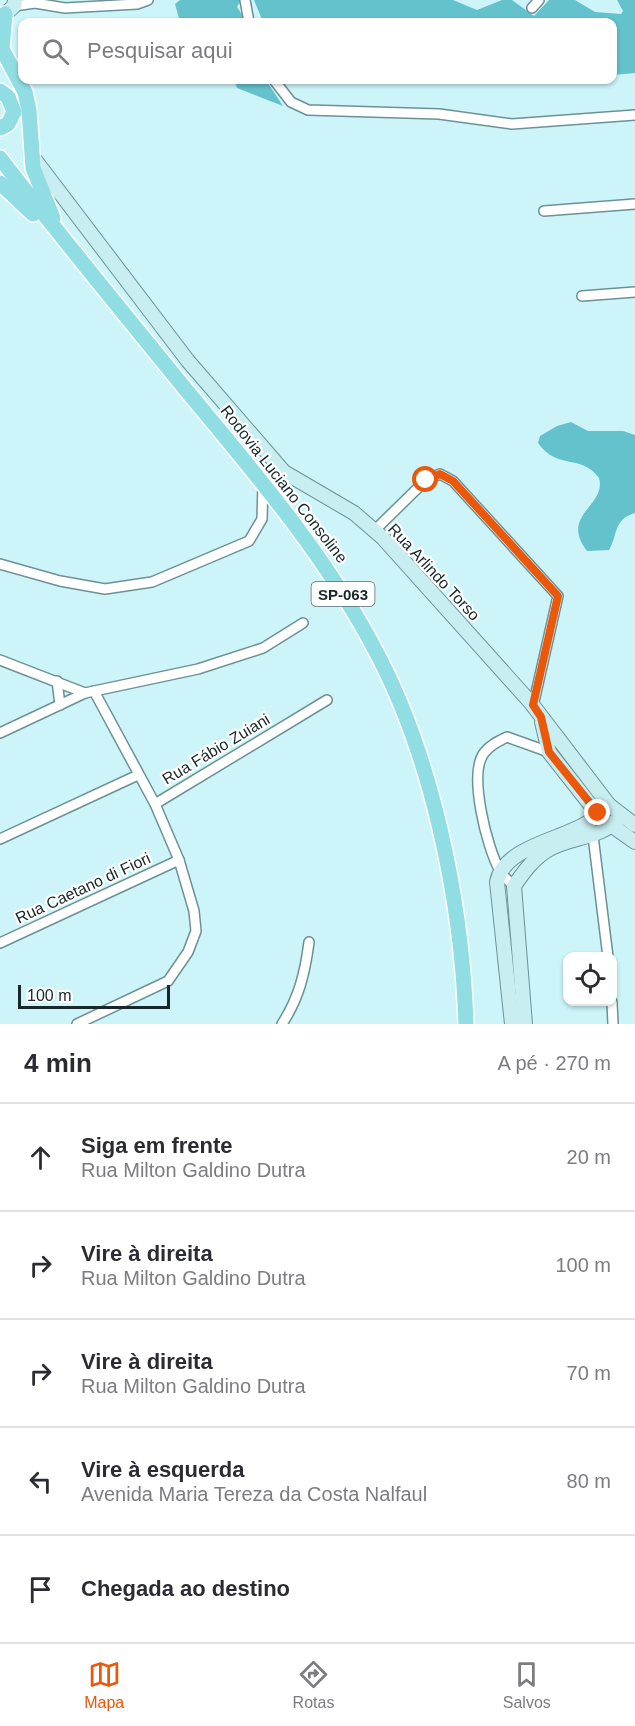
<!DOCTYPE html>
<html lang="pt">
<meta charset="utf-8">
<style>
:root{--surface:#fff;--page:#f7f7f7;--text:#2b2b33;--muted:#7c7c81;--line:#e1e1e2;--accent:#ea580c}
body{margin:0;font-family:Helvetica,sans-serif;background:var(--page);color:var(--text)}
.controls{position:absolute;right:18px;bottom:18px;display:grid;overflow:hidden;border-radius:12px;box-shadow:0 2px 4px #0004}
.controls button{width:54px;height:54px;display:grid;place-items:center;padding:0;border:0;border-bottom:2px solid var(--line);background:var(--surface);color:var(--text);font:30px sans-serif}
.scale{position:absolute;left:18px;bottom:15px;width:152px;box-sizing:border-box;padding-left:6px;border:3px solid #182729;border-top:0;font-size:16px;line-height:21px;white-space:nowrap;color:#182729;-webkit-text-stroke:4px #fff;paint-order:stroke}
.stop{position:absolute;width:18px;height:18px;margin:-14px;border:4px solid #ea580c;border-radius:50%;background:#fff}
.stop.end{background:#ea580c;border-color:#fff;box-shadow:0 2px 6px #0008}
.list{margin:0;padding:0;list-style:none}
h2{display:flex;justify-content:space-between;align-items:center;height:78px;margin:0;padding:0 24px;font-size:26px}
h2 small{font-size:20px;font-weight:400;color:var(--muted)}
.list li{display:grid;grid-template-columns:39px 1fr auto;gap:18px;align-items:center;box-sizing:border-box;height:108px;padding:0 24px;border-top:2px solid var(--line)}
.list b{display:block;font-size:22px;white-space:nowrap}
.list p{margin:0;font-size:20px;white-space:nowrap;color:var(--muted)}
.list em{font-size:20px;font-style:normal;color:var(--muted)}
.icon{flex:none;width:33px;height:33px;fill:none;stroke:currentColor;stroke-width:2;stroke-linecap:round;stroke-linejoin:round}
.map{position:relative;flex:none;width:635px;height:1024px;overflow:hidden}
.search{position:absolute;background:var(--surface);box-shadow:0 2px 4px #0004;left:18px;right:18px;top:18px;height:66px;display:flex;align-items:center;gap:15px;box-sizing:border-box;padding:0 21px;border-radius:12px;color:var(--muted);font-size:22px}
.sheet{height:618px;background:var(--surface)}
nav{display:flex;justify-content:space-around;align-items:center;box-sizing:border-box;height:84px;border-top:2px solid var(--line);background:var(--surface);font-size:16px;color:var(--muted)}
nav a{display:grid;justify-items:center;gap:3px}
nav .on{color:var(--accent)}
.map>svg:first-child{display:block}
.forest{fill:#63c2cc}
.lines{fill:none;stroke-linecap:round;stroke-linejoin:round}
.street-casing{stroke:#6c9195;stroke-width:12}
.secondary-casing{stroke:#6c9195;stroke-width:16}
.primary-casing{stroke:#fff;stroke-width:18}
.street{stroke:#fff;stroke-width:9}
.secondary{stroke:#c8eef2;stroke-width:14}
.primary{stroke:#91dde4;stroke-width:15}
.route{stroke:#ea580c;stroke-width:8}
.labels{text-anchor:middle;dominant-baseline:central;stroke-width:4.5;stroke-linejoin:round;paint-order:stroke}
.shield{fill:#fff;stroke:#5d6869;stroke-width:1.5}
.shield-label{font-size:15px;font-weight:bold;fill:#182729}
.street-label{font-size:16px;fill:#182729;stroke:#fff}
</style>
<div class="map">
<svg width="635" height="1024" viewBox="0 0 635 1024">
<rect width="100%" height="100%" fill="#cdf5f9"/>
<!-- forest -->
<g class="forest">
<polygon points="180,0 241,0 237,7 247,22 180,22 175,4"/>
<polygon points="254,0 453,0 477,10 502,0 512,0 534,16 549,0 575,0 595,12 621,14 623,11 617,0 635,0 635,73 613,75 612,22 263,22"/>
<polygon points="234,80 266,80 283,106 237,88"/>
<path d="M571,422L588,431H623L635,435V513C613,519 618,535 609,550L587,551C559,515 607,506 599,478C581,453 558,471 538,443L540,436L557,426Z"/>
</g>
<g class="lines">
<!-- street casing -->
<g class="street-casing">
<g id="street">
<polyline points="245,0 249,22"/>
<polyline points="14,6 35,3 65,8 137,4 148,0"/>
<polyline points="532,8 539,0"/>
<polyline points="274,80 291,102 308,110 439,114 512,124 635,115"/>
<polyline points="544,211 635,204"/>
<polyline points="582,296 635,292"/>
<polyline points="374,531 426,480 440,474 453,481 558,596 533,706"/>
<polyline points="0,564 60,581 105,589 152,582 249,541 262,519 263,484"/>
<polyline points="0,660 85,693"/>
<polyline points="57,681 60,705"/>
<polyline points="94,691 155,804"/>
<polyline points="0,733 85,693 198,669 263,648 303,623"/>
<polyline points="593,836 608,957"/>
<polyline points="0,839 138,775"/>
<path d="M514,886C509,881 502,876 499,869C487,847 468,774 484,753C490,745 499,741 507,737L549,752"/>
<polyline points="0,943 179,860"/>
<polyline points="612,1002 613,1024"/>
<polyline points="77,1024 168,981 188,952 196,931 194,911 179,860 155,804 327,700"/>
<path d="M282,1024C299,998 305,973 309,942"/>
</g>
</g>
<!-- secondary casing -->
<g class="secondary-casing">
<g id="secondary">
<polyline points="0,19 14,6 15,0"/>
<polyline points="32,156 188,361 284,472 354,513 383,538 531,703 609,805 635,825"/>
<polyline points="542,722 549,752 589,803 604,820 635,842"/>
<path d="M512,1024L497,882C504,847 560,840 587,823C595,818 601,810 609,805"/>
<path d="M525,1024L514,886C523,873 532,860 546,851C570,835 601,841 621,816"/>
</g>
</g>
<!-- primary casing -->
<g class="primary-casing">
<g id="primary">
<polyline points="5,14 2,49 25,92 29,110 33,168 53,218"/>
<polyline points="0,91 8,97 14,112 8,124 0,128"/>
<path d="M0,158C61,237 124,314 187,391C254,472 322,551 372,644C432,753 462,901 466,1024"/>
<polyline points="0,183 33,214"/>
</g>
</g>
<!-- street -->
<use href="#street" class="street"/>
<!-- secondary -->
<use href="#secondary" class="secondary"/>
<!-- primary -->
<use href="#primary" class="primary"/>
</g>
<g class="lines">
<!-- route -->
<polyline class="route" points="426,480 440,474 453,481 558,596 533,705 541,717 549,752 598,813"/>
</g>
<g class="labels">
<!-- shield labels -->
<rect class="shield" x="311.5" y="582" width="63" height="24" rx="4.5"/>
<g class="shield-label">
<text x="343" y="594">SP-063</text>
</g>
<!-- street labels -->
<g class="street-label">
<text transform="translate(284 484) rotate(52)">Rodovia Luciano Consoline</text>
<text transform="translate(434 572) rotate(47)">Rua Arlindo Torso</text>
<text transform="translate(216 749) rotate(-31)">Rua Fábio Zuiani</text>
<text transform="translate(83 888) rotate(-25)">Rua Caetano di Fiori</text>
</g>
</g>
</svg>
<div class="controls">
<button><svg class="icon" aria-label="locate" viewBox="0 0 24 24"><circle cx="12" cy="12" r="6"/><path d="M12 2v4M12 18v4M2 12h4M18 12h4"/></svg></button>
</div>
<div class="scale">100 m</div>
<div class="stop" style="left:426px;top:480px"></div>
<div class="stop end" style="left:598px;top:813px"></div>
<div class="search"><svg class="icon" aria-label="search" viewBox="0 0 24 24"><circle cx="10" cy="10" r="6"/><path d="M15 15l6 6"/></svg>Pesquisar aqui</div>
</div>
<section class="sheet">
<h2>4 min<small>A pé · 270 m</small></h2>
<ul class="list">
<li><svg class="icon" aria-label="ahead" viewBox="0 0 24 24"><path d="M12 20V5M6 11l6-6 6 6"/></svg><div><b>Siga em frente</b><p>Rua Milton Galdino Dutra</p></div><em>20 m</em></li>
<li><svg class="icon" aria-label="right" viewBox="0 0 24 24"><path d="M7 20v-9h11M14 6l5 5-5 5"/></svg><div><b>Vire à direita</b><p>Rua Milton Galdino Dutra</p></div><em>100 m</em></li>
<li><svg class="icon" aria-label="right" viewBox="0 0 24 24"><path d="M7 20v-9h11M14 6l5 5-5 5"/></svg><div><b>Vire à direita</b><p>Rua Milton Galdino Dutra</p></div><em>70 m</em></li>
<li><svg class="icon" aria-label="left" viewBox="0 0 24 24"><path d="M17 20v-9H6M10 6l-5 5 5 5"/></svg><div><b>Vire à esquerda</b><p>Avenida Maria Tereza da Costa Nalfaul</p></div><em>80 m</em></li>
<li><svg class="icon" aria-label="arrive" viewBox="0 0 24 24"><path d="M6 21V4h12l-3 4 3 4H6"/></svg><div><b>Chegada ao destino</b></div></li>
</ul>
</section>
<nav>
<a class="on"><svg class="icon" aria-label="map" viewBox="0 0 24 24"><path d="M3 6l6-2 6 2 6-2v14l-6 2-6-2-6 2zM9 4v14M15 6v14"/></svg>Mapa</a>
<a><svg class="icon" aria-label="directions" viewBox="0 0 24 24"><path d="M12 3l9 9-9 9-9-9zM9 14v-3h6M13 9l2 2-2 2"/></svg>Rotas</a>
<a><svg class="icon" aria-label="saved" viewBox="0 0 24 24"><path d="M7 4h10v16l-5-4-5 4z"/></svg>Salvos</a>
</nav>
